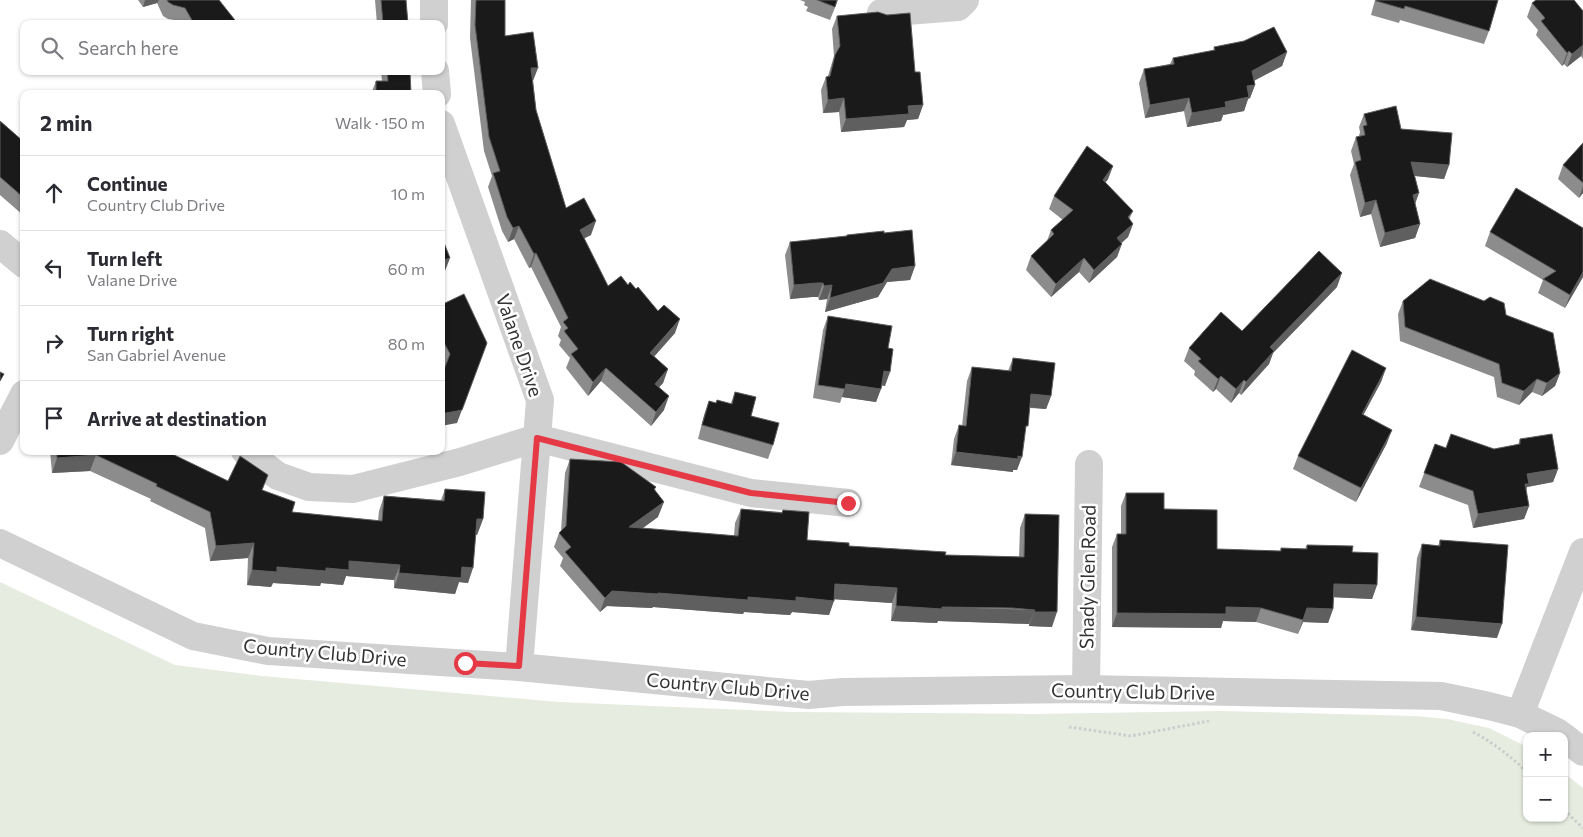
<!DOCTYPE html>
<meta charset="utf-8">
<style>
:root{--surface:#fff;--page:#f2f2f3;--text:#2b2b33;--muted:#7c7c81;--line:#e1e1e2}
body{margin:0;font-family:Commissioner,sans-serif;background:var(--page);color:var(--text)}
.controls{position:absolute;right:15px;bottom:15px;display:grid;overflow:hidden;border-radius:10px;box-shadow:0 1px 4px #0004}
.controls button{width:45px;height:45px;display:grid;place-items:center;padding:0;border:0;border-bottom:1px solid var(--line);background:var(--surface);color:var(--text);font:25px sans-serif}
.stop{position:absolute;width:15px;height:15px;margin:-11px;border:4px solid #e63946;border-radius:50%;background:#fff}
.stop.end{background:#e63946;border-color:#fff;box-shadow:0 1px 5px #0008}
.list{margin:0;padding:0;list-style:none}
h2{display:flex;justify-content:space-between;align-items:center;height:65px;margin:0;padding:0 20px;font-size:21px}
h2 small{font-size:16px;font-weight:400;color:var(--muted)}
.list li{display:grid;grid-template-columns:32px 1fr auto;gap:15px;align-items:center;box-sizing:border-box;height:75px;padding:0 20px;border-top:1px solid var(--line)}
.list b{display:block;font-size:19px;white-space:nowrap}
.list p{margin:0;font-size:16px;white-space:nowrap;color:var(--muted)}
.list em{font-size:16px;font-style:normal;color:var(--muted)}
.icon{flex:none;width:28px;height:28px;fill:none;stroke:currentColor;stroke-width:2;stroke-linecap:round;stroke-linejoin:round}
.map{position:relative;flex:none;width:1583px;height:837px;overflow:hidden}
.search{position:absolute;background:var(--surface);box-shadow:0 1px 4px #0004;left:20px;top:20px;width:425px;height:55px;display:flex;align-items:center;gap:12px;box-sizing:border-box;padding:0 18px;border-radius:10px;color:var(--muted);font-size:19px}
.panel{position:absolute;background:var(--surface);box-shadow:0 1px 4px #0004;left:20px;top:90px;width:425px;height:365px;border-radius:10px}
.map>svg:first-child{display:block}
.green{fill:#e6ecdf}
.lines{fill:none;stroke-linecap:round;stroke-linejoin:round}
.path{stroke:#cdcdcd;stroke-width:3;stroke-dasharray:2.5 2.5;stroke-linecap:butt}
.minor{stroke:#d0d0d0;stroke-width:28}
.wall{fill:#8c8c8c}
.shaded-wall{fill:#5f5f5f}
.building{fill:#1a1a1a;stroke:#5f5f5f}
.route{stroke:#e63946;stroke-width:6}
.labels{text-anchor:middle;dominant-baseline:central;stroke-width:5;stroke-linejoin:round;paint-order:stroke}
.street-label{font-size:19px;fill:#333;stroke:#fff}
</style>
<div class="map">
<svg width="1583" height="837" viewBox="0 0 1583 837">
<rect width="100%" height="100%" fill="#fff"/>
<!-- green -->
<polygon class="green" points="0,582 175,665 262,676 559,702 794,712 1034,714 1220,711 1416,716 1447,719 1489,728 1527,747 1527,818 1564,818 1564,773 1583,788 1583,837 0,837"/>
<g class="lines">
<!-- path -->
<g class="path">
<polyline points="1069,727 1131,736 1209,721"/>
<path d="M1473,732C1494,743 1510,756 1527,772"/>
<polyline points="1564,810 1583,828"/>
</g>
<!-- minor -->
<g class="minor">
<polyline points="881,13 958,7 965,0"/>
<polyline points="434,24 434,0"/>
<polyline points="435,71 437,94"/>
<polyline points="441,124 540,400 519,667"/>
<polyline points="0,244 24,264"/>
<polyline points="0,441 24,394"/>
<polyline points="245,451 278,476 309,487 353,489 460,462 537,438 751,493 848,503"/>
<polyline points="0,543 193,636 268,651 519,667 809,695 842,692 1086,689 1441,696 1489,706 1520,714 1557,732 1562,736"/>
<polyline points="1086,689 1089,464"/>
<polyline points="1520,714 1583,552"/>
<polyline points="1564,737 1583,752"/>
</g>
</g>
<!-- wall -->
<g class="wall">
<polygon points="138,0 219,0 238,24 182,24 180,21 168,19 163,16 157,3 143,7"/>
<polygon points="375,0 406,0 408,24 377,24"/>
<polygon points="471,0 505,0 505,36 533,81 536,110 566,208 591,235 584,238 608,286 628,285 636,289 675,333 654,356 668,369 663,383 659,387 664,410 651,426 601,381 588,396 566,368 570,358 559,345 561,340 558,336 561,327 531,267 529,268 514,239 508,242 502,231 488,187 492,176 484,151 470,38"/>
<polygon points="800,0 838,0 830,20 806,11 808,7 804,5 805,2"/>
<polygon points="1375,0 1498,0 1489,31 1484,44 1400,20 1399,23 1371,15"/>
<polygon points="1532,3 1583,11 1583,59 1581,56 1567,67 1564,64 1562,66 1536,35 1538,30 1527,17"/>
<polygon points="837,16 915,72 923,105 918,119 907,120 904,127 841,132 839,112 823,113 821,90 826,77 828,76 834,56 832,29"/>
<polygon points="1214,47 1287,52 1282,66 1254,81 1255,85 1250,98 1248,99 1244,111 1223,115 1221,121 1187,127 1184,111 1145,118 1139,83 1144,69 1170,64 1173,58 1213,51"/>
<polygon points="381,71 411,71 410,74 411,94 371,94 376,81 382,81"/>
<polygon points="1364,114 1401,129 1449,165 1444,179 1415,176 1415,204 1420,224 1415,238 1380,247 1371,214 1360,217 1350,175 1354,164 1351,151 1356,137 1359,136 1360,132 1359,127"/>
<polygon points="0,121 24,142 24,216 0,195"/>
<polygon points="1583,143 1583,193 1579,198 1558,179 1563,165"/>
<polygon points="1113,166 1108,179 1105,183 1133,211 1129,220 1133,224 1128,237 1121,243 1117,257 1089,283 1079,272 1051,297 1026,270 1031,256 1047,241 1051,230 1063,220 1049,209 1054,196"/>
<polygon points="1490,232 1583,277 1565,308 1538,293 1543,280 1485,246"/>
<polygon points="884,233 915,266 910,280 887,282 878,297 825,312 827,299 819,300 818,297 812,297 790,299 785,255 790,242 846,236 847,235"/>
<polygon points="1337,287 1273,353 1269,364 1241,395 1239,393 1231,403 1216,389 1213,392 1194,375 1195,371 1184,361 1189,348 1242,331"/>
<polygon points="464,294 457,423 445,368 441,361 441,305"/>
<polygon points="1403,301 1506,315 1560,373 1555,386 1542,396 1532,392 1519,405 1497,397 1494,377 1400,341 1398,314"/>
<polygon points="828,316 888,348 885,386 882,385 876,402 842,397 840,403 813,398 823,330"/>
<polygon points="1013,358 1051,396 1046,409 1030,408 1017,470 1013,470 1013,472 951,465 954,439 959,425 962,426 967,381 972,367 1008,371"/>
<polygon points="1386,368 1381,382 1363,415 1387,443 1356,502 1293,469 1298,456"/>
<polygon points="735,392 751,416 773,445 768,459 698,439 704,415 709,401 716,403 731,403"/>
<polygon points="1520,439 1558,469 1553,482 1527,487 1526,490 1529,506 1524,519 1473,528 1468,505 1419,487 1435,444 1446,448 1494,449 1518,445"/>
<polygon points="50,451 166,451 228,481 262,490 292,512 378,521 379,511 384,496 441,500 445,489 483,519 477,535 476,534 468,583 459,582 455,594 394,588 394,580 346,576 343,585 321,583 320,586 273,583 271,587 247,585 248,558 210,561 205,528 150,501 151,499 90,471 52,473"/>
<polygon points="570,459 656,487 655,490 658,517 642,528 734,536 735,523 741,509 782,512 783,510 807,540 849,546 945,555 1019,557 1020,528 1025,514 1052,627 1029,626 1029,624 1007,623 938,621 937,623 891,621 892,603 834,599 829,615 792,612 790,615 744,612 743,614 653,607 652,608 607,606 600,612 560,566 563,558 554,547 559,533 561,531 565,473"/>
<polygon points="1126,493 1164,509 1217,549 1280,551 1281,548 1305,549 1307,545 1352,552 1377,585 1372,599 1333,597 1333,609 1328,623 1303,622 1298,634 1256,622 1223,621 1221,628 1112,627 1112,547 1117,534 1121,534 1121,506"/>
<polygon points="1440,540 1497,638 1411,630 1417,558 1422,544 1438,546"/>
</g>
<!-- shaded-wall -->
<g class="shaded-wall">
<polygon points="145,0 159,0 157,3 143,7"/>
<polygon points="1583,45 1583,49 1581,56 1567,67 1572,54"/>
<polygon points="1569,51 1564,64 1562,66 1567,53"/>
<polygon points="1287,52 1282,66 1247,84 1252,71"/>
<polygon points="531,68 538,68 533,81 526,82"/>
<polygon points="1255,85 1250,98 1248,99 1244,111 1223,115 1221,121 1187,127 1192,113 1225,102 1247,86"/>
<polygon points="844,98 839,112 823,113 828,100"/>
<polygon points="1189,98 1184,111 1145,118 1150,105"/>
<polygon points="923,105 918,119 907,120 904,127 841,132 846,119 908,106"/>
<polygon points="1411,162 1449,165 1444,179 1406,175"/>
<polygon points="1113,166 1108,179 1098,193 1103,180"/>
<polygon points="1583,186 1583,193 1579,198"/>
<polygon points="1419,193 1414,207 1413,195"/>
<polygon points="1376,200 1371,214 1360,217 1365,203"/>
<polygon points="596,221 591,235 575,243 580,230"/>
<polygon points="1133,224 1128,237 1112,252 1117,238"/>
<polygon points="1420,224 1415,238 1380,247 1385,233"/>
<polygon points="519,226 514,239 508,242 513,228"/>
<polygon points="1122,244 1117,257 1089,283 1094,270"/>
<polygon points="536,253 531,267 529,268 534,254"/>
<polygon points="450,258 445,271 441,273 441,261"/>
<polygon points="1084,258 1079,272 1051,297 1056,284"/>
<polygon points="915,266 910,280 887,282 878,297 825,312 830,298 892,269"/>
<polygon points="1583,272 1583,277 1565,308 1570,295"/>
<polygon points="1342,273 1337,287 1273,353 1269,364 1241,395 1246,382 1270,347"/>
<polygon points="817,283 823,283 818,297 812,297 790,299 794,285"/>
<polygon points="832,285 827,299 819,300 824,286"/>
<polygon points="680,319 675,333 645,367 650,353"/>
<polygon points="487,343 457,423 441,426 441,414"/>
<polygon points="606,368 601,381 588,396 593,382"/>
<polygon points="1386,368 1381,382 1357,427 1362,414"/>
<polygon points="668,369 663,383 650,397 655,384"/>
<polygon points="884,371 890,372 885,386 879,385"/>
<polygon points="1560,373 1555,386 1542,396 1547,383"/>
<polygon points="1221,376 1216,389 1213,392 1218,379"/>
<polygon points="1537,379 1532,392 1519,405 1524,391"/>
<polygon points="1244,380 1239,393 1231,403 1236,389"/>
<polygon points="846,384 881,389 876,402 842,397"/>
<polygon points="1031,394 1051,396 1046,409 1026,407"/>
<polygon points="669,396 664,410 651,426 656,412"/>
<polygon points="1392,430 1387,443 1356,502 1361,488"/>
<polygon points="956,452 1022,457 1017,470 1013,470 1013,472 951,465"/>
<polygon points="96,455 90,471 52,473 57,458"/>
<polygon points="1558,469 1553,482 1527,487 1524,497 1520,498 1527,474"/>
<polygon points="664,502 658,517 624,542 629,527"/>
<polygon points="1529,506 1524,519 1473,528 1478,514"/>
<polygon points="477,519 483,519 477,535 472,534"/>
<polygon points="254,543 248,558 210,561 216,546"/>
<polygon points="349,561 400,565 394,580 346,576 343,585 321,583 320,586 273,583 271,587 247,585 252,570"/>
<polygon points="462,567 473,568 468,583 459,582 455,594 394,588 399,573"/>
<polygon points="835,584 897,588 892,603 830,599"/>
<polygon points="1334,584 1377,585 1372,599 1329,597"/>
<polygon points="612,591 658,593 748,597 796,597 834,601 829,615 792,612 790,615 744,612 743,614 653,607 652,608 607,606 600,612 605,598"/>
<polygon points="896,606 942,607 1035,610 1029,624 938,621 937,623 891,621"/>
<polygon points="1226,607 1261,608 1256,622 1223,621 1221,628 1112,627 1117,613"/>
<polygon points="1307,608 1333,609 1328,623 1303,622 1298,634"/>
<polygon points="1034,612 1057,612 1052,627 1029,626"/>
<polygon points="1416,617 1502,624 1497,638 1411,630"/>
</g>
<!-- building -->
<g class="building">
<polygon points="167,0 219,0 238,24 198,24 193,22 185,8 173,5 168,2"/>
<polygon points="381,0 406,0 408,24 383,24"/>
<polygon points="476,0 505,0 505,36 533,32 538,68 531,68 536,110 566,208 584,198 596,221 580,230 608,286 621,276 628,285 630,282 636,289 638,287 658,311 664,305 680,319 650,353 668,369 655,384 669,396 656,412 606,368 593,382 571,354 578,349 564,331 568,328 563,322 568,318 536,253 534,254 519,226 513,228 507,217 493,173 500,171 489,137 475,25"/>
<polygon points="817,0 837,0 835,7"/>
<polygon points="1376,0 1498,0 1489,31 1405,6 1404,9 1376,1"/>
<polygon points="1536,0 1574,0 1583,11 1583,45 1572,54 1569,51 1567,53 1541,21 1545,18 1532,3"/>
<polygon points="878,12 887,15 910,13 915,72 920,72 923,105 908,106 909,114 846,119 844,98 828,100 826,77 830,76 835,55 840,46 837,16"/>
<polygon points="1274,27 1287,52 1252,71 1255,85 1247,86 1249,97 1225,102 1226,107 1192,113 1189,98 1150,105 1144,69 1174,64 1173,58 1215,50 1214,47 1244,41"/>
<polygon points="387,71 410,71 411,94 376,94 376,81 388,81"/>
<polygon points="1396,106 1401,129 1452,133 1449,165 1411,162 1419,193 1413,195 1420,224 1385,233 1376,200 1365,203 1355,162 1361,160 1356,137 1365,135 1363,126 1367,125 1364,114"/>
<polygon points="0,121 24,142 24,198 0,177"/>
<polygon points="1583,143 1583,183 1563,165"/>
<polygon points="1087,146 1113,166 1103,180 1133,211 1128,217 1133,224 1117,238 1122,244 1094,270 1084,258 1056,284 1031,256 1054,234 1051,230 1073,210 1054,196"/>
<polygon points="1516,188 1583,228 1583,272 1570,295 1543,279 1556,271 1490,232"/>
<polygon points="912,230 915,266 892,269 883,283 830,298 832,285 824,286 823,283 817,283 794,285 790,242 847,236 847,235 884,231 884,233"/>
<polygon points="441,235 450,258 441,261"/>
<polygon points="1319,251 1342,273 1270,347 1274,351 1246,382 1244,380 1236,389 1221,376 1218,379 1198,361 1201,359 1189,348 1221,312 1242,331"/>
<polygon points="1430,279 1484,301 1490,297 1504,303 1506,315 1553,333 1560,373 1547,383 1537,379 1524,391 1502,383 1499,364 1405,327 1403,301"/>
<polygon points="464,294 487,343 462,410 441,414 441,377 450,354 441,337 441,305"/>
<polygon points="828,316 892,326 888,348 893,349 890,372 884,371 881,389 846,384 845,389 818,385"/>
<polygon points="1352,350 1386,368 1362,414 1392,430 1361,488 1298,456"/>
<polygon points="1013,358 1055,363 1051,396 1031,394 1028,426 1026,426 1022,457 1018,456 1018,459 956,452 959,425 966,426 972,367 1011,371"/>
<polygon points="0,372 4,374 0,381"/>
<polygon points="735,392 756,397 751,416 779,423 773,445 702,425 709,401 716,403 717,400 732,404"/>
<polygon points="1451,434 1494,449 1520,444 1520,439 1552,434 1558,469 1527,474 1529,484 1525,484 1529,506 1478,514 1473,491 1424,473 1435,444 1446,448"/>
<polygon points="57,451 166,451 228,481 240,456 268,475 262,490 295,502 292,512 382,521 384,496 444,501 445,489 485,492 483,519 477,519 473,568 462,567 461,578 399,573 400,565 349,561 349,570 326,568 326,571 277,567 277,572 252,570 254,543 216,546 210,512 156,486 157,484 96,455 57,458"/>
<polygon points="570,459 621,462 656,487 654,489 664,502 629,527 738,536 741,509 782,513 783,510 809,512 807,540 849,543 849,546 946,552 945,555 1024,557 1025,514 1059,515 1057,612 1034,612 1035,610 1012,608 942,607 942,609 896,606 897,588 835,584 834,601 796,597 796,601 748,597 748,600 658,593 658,594 612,591 605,598 565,552 571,547 559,533 566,526"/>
<polygon points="1126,493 1164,493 1164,509 1217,510 1217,549 1281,551 1281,548 1307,549 1307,545 1353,546 1352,552 1378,553 1377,585 1334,584 1333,609 1307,608 1303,620 1261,608 1226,607 1226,614 1117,613 1117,534 1126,534"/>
<polygon points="1440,540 1508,545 1502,624 1416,617 1422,544 1440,546"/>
</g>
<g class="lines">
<!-- route -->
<polyline class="route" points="465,663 519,666 537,438 751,493 848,503"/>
</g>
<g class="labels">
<!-- street labels -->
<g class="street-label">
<text transform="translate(520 345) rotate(71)">Valane Drive</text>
<text transform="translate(1087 577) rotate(-89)">Shady Glen Road</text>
<text transform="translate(325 652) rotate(5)">Country Club Drive</text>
<text transform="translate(728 686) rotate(5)">Country Club Drive</text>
<text transform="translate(1133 691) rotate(1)">Country Club Drive</text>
</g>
</g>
</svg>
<div class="controls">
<button>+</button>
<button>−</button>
</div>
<div class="stop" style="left:465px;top:663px"></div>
<div class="stop end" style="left:848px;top:503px"></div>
<div class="search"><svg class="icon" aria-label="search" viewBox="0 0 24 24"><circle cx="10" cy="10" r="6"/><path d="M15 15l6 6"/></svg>Search here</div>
<section class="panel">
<h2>2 min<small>Walk · 150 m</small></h2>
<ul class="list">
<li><svg class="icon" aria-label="ahead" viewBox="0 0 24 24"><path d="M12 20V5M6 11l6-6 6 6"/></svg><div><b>Continue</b><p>Country Club Drive</p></div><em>10 m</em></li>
<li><svg class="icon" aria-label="left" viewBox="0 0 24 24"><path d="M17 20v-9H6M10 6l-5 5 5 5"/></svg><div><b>Turn left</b><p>Valane Drive</p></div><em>60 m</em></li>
<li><svg class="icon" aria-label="right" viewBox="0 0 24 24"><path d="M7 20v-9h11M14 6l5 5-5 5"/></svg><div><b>Turn right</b><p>San Gabriel Avenue</p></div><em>80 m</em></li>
<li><svg class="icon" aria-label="arrive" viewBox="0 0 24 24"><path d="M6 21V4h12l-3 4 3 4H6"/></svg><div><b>Arrive at destination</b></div></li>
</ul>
</section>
</div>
